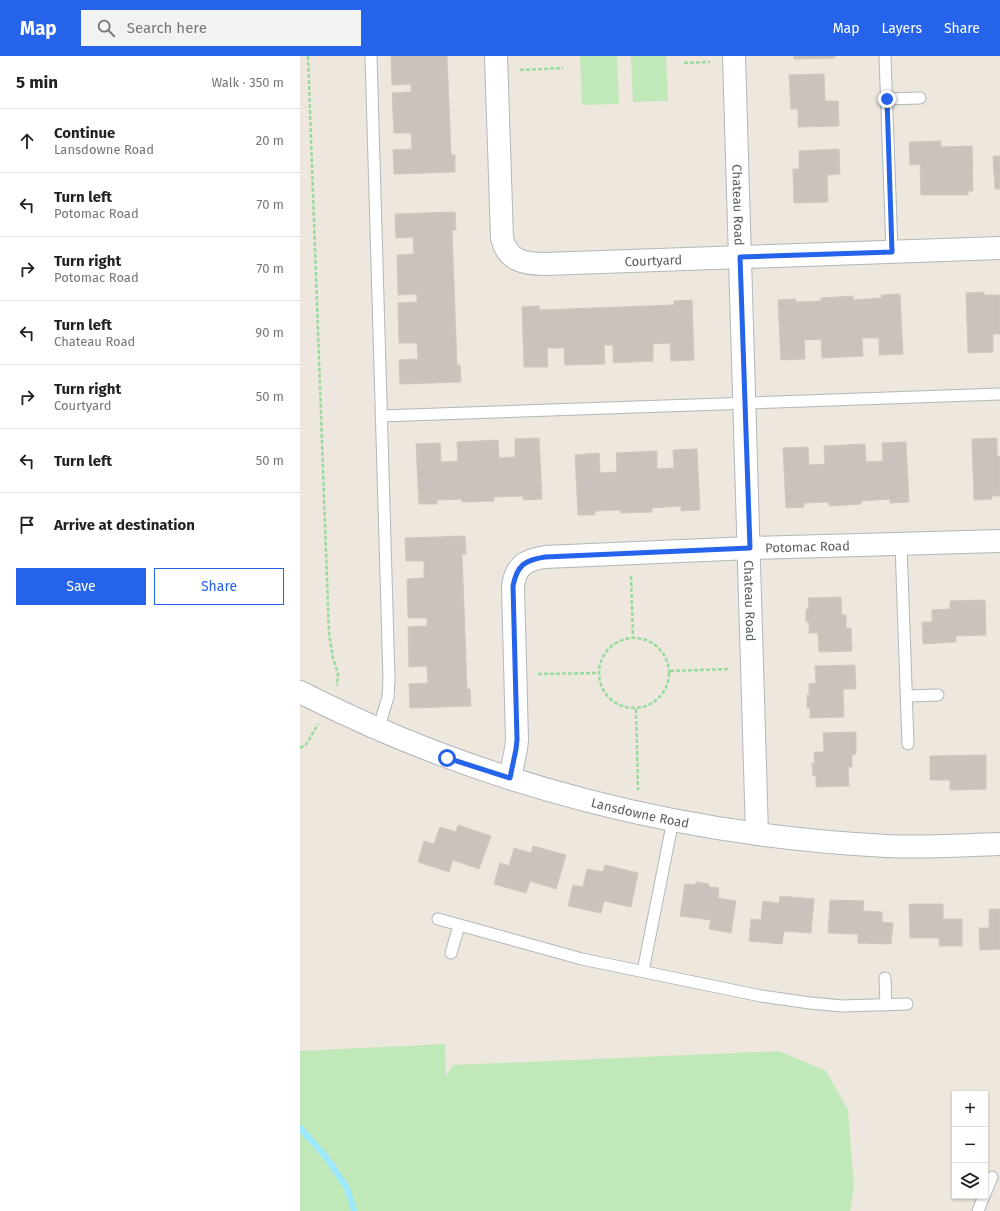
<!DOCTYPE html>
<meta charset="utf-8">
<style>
:root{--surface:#fff;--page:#f2f2f2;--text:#222;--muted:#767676;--line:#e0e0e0;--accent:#2563eb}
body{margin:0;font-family:"Fira Sans",sans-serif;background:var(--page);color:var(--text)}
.controls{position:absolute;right:12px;bottom:12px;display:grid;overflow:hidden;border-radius:0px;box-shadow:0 1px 3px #0004}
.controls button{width:36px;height:36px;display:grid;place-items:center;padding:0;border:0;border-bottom:1px solid var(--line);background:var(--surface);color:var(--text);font:20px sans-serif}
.stop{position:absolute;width:12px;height:12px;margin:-9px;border:3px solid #2563eb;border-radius:50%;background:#fff}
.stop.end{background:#2563eb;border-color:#fff;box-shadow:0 1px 4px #0008}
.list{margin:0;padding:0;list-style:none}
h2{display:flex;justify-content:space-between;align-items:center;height:52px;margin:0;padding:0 16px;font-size:17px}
h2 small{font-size:13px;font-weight:400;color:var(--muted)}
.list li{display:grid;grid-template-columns:26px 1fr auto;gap:12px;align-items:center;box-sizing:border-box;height:64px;padding:0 16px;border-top:1px solid var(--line)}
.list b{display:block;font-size:15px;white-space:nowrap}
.list p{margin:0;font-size:13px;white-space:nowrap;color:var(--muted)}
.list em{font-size:13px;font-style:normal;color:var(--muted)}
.actions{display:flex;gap:8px;padding:12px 16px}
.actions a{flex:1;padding:9px 0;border:1px solid var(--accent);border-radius:0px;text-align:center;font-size:14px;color:var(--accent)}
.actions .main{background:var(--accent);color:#fff}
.icon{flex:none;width:22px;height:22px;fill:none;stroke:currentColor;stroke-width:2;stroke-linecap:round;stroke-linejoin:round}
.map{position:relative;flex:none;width:700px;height:1155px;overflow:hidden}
header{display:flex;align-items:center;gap:24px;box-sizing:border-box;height:56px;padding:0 20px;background:var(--accent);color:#fff}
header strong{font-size:19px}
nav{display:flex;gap:22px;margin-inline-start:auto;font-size:14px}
.search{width:280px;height:36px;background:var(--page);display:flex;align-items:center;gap:10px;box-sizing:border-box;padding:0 14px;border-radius:0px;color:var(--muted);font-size:15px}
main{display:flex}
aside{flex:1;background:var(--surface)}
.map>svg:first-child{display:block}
.green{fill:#c1e8b8}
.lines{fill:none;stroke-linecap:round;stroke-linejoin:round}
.stream{stroke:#9ce8ff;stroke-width:6}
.building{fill:#cac3bd;stroke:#d2c7bc}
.service-casing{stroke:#b2b7bb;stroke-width:13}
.minor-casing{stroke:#b2b7bb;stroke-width:24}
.path{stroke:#99db9d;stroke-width:2.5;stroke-dasharray:4 2;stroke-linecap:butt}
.service{stroke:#fff;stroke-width:11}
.minor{stroke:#fff;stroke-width:22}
.route{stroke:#2563eb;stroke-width:5}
.labels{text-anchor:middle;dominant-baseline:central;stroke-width:3;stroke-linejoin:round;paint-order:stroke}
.street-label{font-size:13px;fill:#585e62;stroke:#fff}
</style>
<header>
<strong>Map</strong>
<div class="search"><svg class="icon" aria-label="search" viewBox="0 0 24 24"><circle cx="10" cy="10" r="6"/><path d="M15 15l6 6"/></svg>Search here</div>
<nav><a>Map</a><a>Layers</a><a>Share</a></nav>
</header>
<main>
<aside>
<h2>5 min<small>Walk · 350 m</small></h2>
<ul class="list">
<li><svg class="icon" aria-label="ahead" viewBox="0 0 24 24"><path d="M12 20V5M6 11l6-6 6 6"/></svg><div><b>Continue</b><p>Lansdowne Road</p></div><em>20 m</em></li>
<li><svg class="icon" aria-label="left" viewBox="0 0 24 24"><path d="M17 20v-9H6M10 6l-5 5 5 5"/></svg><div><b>Turn left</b><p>Potomac Road</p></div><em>70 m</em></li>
<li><svg class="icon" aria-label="right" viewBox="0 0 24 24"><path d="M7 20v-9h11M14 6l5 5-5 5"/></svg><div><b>Turn right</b><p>Potomac Road</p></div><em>70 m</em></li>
<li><svg class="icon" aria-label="left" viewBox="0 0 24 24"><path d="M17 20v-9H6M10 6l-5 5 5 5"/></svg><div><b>Turn left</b><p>Chateau Road</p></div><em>90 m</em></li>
<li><svg class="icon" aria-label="right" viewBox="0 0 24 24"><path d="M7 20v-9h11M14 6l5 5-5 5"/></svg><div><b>Turn right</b><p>Courtyard</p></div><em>50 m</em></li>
<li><svg class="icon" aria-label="left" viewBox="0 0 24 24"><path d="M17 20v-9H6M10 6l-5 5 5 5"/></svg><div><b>Turn left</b></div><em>50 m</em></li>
<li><svg class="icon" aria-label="arrive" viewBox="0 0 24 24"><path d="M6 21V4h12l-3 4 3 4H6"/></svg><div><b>Arrive at destination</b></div></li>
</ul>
<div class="actions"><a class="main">Save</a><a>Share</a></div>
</aside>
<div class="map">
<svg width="700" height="1155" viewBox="0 0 700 1155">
<rect width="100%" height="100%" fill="#ede7de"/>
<!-- green -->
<g class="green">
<polygon points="280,0 317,0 319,48 282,49"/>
<polygon points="331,0 366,0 368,45 333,46"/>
<polygon points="145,988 146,1020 153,1009 479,995 526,1015 548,1054 554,1131 550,1155 0,1155 0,995"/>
</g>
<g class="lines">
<!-- stream -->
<polyline class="stream" points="0,1072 26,1101 47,1132 54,1155"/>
</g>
<!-- building -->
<g class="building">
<polygon points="91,0 147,0 151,99 155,99 155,116 94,118 93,94 112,93 111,77 94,77 92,37 111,36 111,28 92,29"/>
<polygon points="494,0 535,0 535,2 494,3"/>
<polygon points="524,18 525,45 538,45 539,70 498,71 498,53 491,53 489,19"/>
<polygon points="641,85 641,91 672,90 673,135 668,135 668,139 621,139 620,108 610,109 609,86"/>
<polygon points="539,93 540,118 527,119 528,146 494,147 493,113 499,113 499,95"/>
<polygon points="693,100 700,100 700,133 695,133"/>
<polygon points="155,156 156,174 152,174 157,309 160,309 161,326 100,328 99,304 118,303 117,287 99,287 98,247 117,246 117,238 98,239 97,199 114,198 113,181 96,182 95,158"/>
<polygon points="684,236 684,239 700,239 700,278 693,278 693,296 668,297 666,237"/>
<polygon points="600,238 603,298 579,299 579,282 562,282 563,300 522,302 521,283 504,284 505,303 481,304 478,244 495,243 496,246 521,245 521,242 553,240 553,244 582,242 581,239"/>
<polygon points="392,244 394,304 371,305 370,287 353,288 353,305 313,307 313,289 304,289 305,308 265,309 264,292 247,292 248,311 224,311 222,251 239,250 239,254 374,249 374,245"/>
<polygon points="239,382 242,443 223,444 223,440 193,441 194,445 162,446 162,443 137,444 137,448 119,448 116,388 140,387 141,406 158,405 157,386 198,384 199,402 215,401 215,383"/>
<polygon points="697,382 697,400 700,400 700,440 692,440 692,443 674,444 672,383"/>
<polygon points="606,386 609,446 590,447 590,443 561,445 561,448 529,450 529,446 504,447 504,451 486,452 483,392 508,391 509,409 525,408 524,390 565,388 566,406 583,405 582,387"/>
<polygon points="397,393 400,454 381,455 381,450 352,452 352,456 321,457 320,454 295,455 295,459 278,459 275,399 299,397 300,417 317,416 316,397 357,395 357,413 374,412 373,394"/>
<polygon points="165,480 166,498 162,498 167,633 170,633 171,650 110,652 109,628 128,627 127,610 109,611 108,571 127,570 127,562 108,562 107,523 124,522 124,505 106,505 105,482"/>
<polygon points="541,541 542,559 546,559 546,572 551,572 552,595 519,596 518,577 509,577 509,566 506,566 506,553 509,553 508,542"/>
<polygon points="685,544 686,579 656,580 656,586 623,588 622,566 632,566 632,554 650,553 650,545"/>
<polygon points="555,609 556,633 543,633 544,661 510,662 510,652 507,652 507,639 509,639 509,628 516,627 515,610"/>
<polygon points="556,676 556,698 552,699 552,711 548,711 549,730 516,731 516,720 513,720 512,707 515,707 514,696 524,696 523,677"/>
<polygon points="686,699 686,733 650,734 650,724 630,724 630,700"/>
<polygon points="158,769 191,780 179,813 153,804 149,816 118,806 124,785 134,788 140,771 156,776"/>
<polygon points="233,790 266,799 256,833 230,825 226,837 194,828 200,807 209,810 214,792 231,797"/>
<polygon points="305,809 338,817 331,851 304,845 301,857 268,850 273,829 283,831 287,813 303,816"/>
<polygon points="396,826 409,828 409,831 419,832 418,842 436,845 431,877 409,873 411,864 380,860 385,828 395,829"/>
<polygon points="480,840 514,843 511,877 484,875 482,888 449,885 451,863 461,864 463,845 479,847"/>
<polygon points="530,844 564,845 563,855 582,856 582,866 593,867 591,888 558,887 558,878 528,877"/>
<polygon points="609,848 643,848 643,863 662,863 662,890 639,890 639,882 610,882"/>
<polygon points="689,853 700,853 700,893 680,894 679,872 689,872"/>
</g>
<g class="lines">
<!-- service casing -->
<g class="service-casing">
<g id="service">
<polyline points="71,0 89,623 88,641 78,674"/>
<polyline points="585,0 592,196"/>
<polyline points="587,43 620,42"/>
<polyline points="81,360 700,338"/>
<polyline points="601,488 608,688"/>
<polyline points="607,640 638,639"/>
<polyline points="138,863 282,903 461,940 510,947 542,950 607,948"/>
<polyline points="151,897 159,870"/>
<polyline points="343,915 373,764"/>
<polyline points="585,922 586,949"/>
<polyline points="685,1138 692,1121"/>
<polyline points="678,1155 684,1140"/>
</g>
</g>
<!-- minor casing -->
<g class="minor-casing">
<g id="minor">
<path id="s1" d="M196,0L202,182C207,205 225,208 245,208L700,192"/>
<path id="s2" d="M434,0L457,778"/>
<path id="s3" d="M0,636C182,729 383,780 587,790C625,792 663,789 700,788"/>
<path id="s4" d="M210,722L216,693L217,684L213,530C216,509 226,504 245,501L450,492L700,485"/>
</g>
</g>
<!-- path -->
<g class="path">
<polyline points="8,0 29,578 33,602 38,618 37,630"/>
<polyline points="384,7 410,6"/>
<polyline points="220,14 263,12"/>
<polyline points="331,520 333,582"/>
<circle cx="334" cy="617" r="35"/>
<polyline points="370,615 430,613"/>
<polyline points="238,618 299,617"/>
<polyline points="336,653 338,734"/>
<polyline points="0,692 6,689 18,668"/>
</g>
<!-- service -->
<use href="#service" class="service"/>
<!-- minor -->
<use href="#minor" class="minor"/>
</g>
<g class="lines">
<!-- route -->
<path class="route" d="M147,702L210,722L216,693L217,684L213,530C217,509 225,504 245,501L450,492L440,201L592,196L587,43"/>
</g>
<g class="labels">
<!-- street labels -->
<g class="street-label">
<text stroke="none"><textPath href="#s2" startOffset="149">Chateau Road</textPath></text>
<text stroke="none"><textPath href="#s1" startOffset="346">Courtyard</textPath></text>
<text stroke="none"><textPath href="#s4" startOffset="503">Potomac Road</textPath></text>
<text stroke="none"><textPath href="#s2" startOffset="545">Chateau Road</textPath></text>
<text stroke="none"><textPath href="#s3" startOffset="362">Lansdowne Road</textPath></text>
</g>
</g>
</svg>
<div class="controls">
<button>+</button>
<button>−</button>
<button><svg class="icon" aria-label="layers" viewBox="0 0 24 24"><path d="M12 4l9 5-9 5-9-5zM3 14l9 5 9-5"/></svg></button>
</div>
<div class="stop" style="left:147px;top:702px"></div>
<div class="stop end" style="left:587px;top:43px"></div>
</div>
</main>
